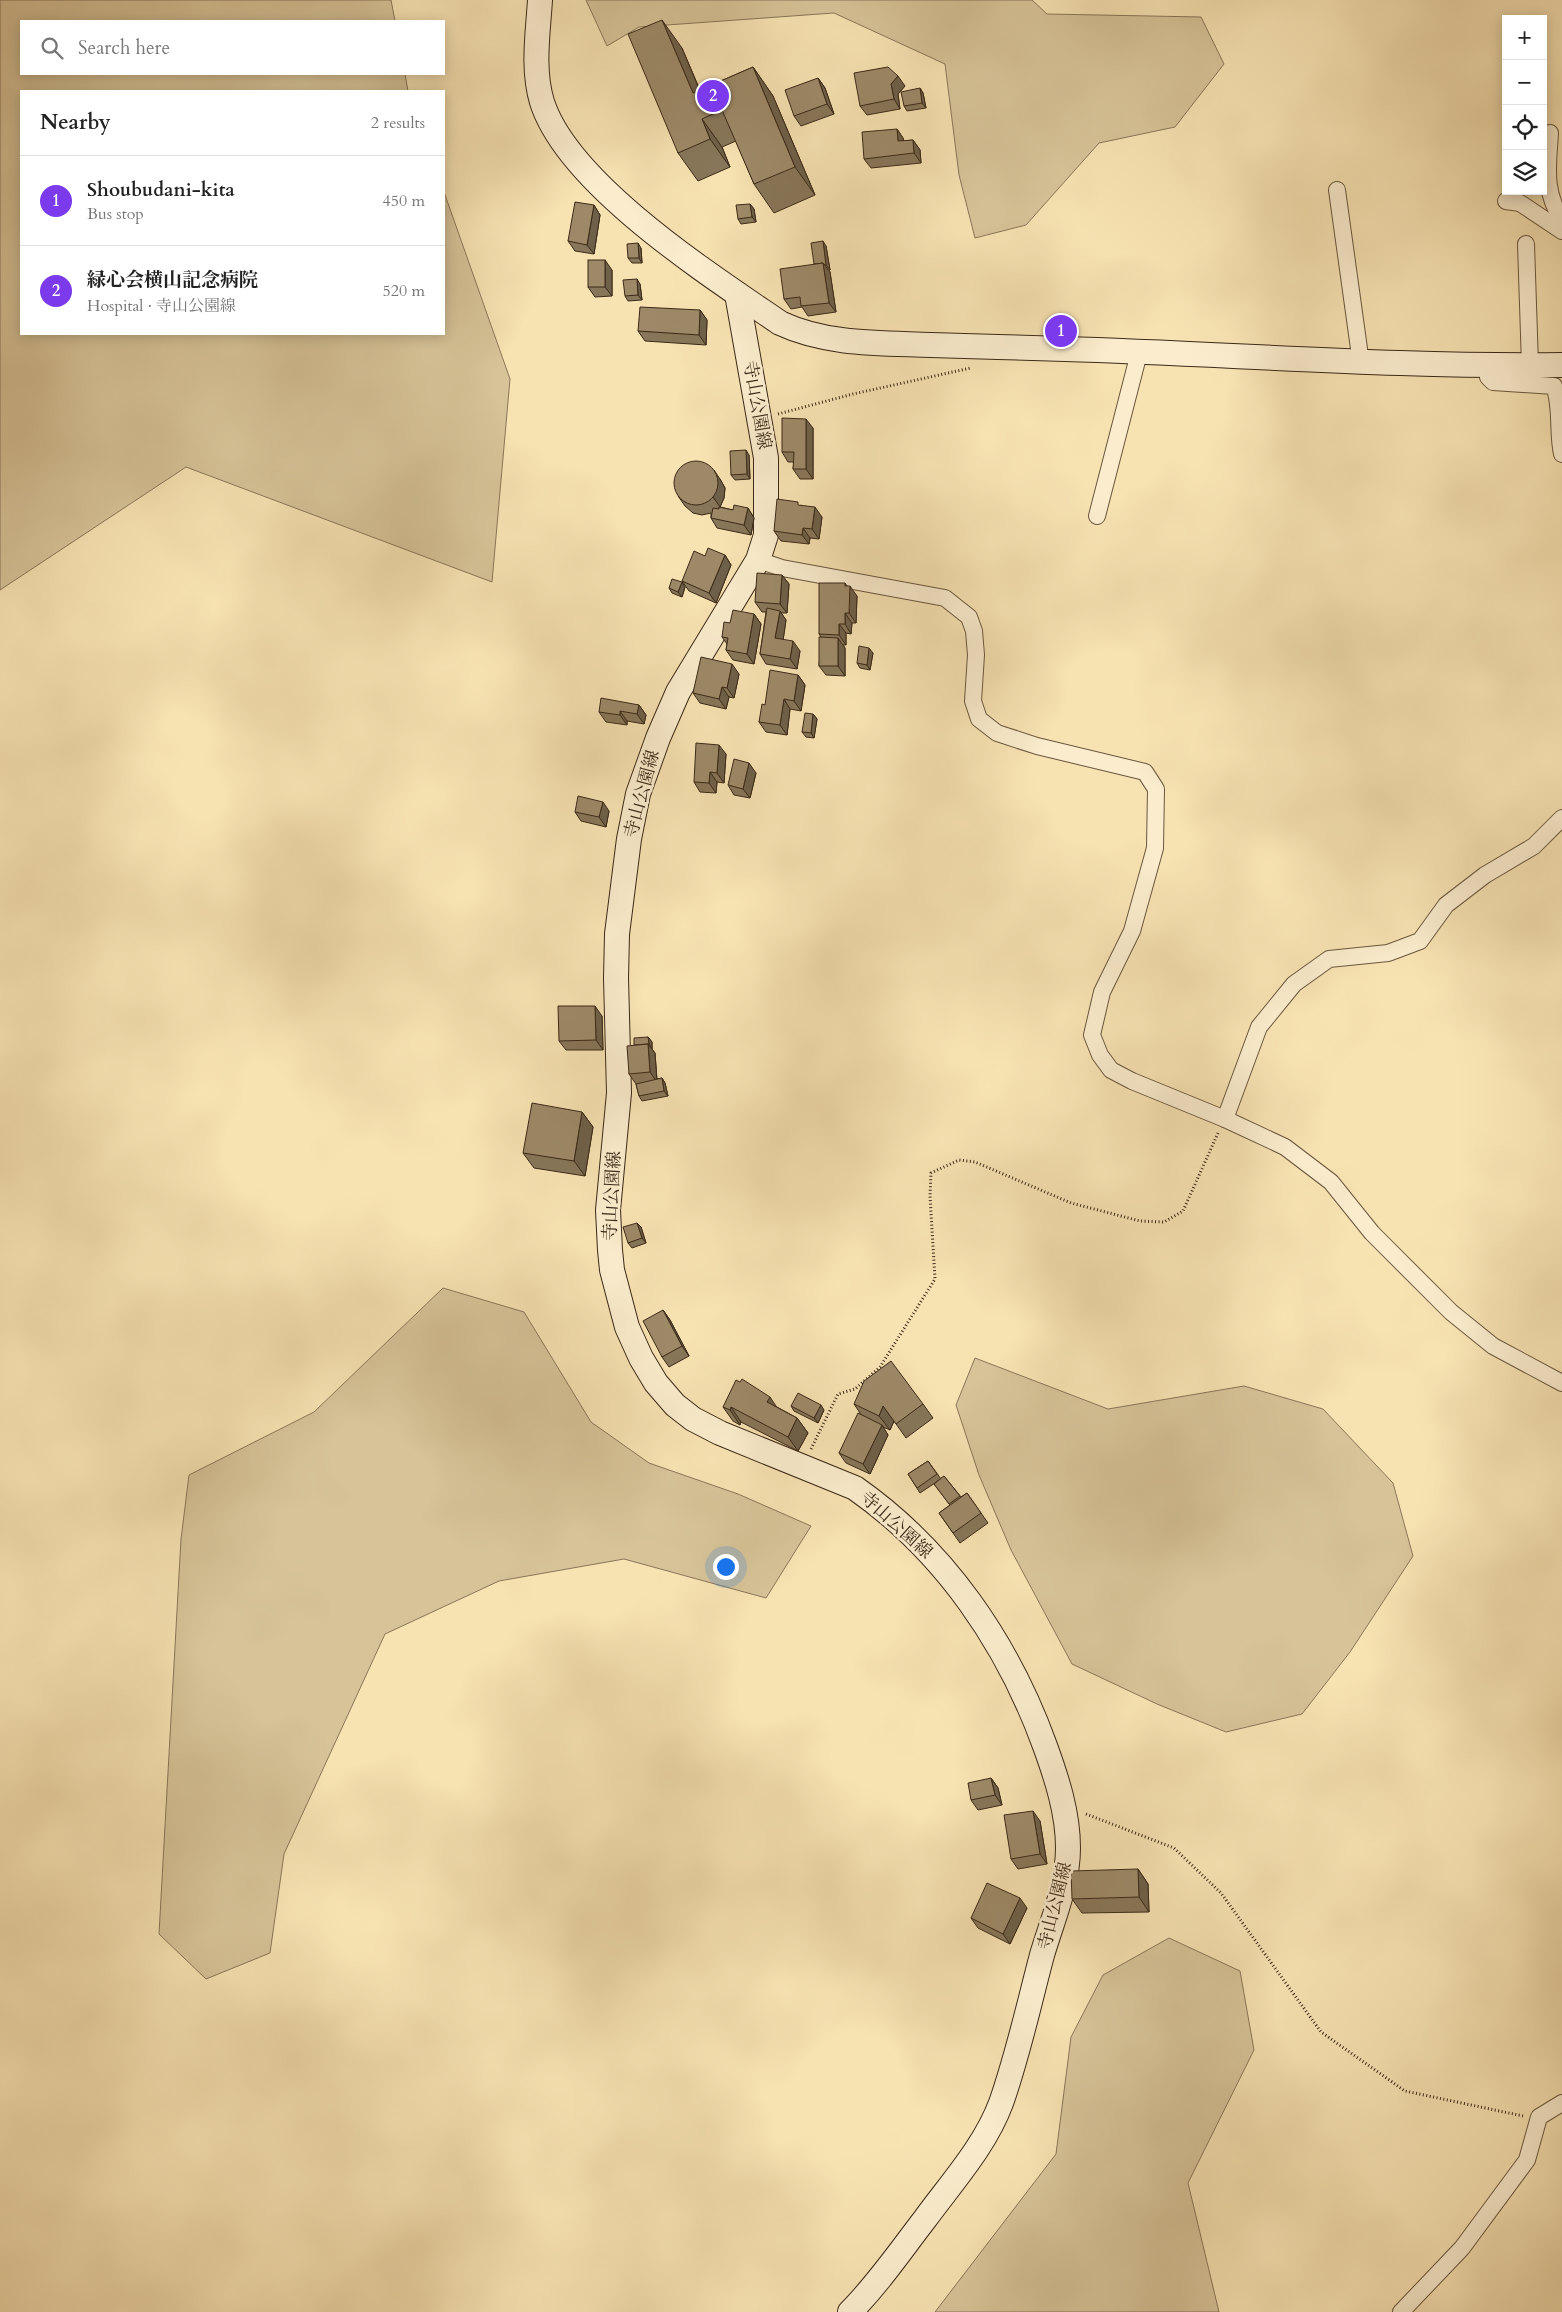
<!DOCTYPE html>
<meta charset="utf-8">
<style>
:root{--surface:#fff;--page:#f6f6f6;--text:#222;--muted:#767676;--line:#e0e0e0;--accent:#7c3aed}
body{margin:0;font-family:Cardo,"Noto Serif JP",serif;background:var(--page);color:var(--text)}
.controls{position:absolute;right:15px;top:15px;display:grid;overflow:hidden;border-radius:0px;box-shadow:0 2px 12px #0003}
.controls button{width:45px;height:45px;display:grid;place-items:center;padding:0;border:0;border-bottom:1px solid var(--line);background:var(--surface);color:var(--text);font:25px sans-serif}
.you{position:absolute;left:725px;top:1566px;width:18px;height:18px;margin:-12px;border:4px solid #fff;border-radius:50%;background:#1a73e8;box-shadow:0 0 0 8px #1a73e833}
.badge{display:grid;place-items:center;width:32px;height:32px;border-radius:50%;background:var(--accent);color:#fff;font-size:16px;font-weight:700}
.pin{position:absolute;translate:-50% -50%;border:2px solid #fff;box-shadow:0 1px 5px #0006}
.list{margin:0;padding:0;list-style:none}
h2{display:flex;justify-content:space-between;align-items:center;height:65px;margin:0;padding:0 20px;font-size:21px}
h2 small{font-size:16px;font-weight:400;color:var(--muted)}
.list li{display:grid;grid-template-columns:32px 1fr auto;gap:15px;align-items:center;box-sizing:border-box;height:90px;padding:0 20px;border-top:1px solid var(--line)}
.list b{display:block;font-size:19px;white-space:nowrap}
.list p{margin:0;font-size:16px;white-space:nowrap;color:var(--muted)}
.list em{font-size:16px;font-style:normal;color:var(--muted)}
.icon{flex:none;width:28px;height:28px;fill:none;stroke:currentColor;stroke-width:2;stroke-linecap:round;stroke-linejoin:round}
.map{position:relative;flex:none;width:1562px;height:2312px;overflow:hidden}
.search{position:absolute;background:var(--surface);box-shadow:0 2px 12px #0003;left:20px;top:20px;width:425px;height:55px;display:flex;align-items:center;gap:12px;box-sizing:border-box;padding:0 18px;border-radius:0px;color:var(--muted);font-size:19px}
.panel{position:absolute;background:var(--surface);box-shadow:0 2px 12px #0003;left:20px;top:90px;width:425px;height:245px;border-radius:0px}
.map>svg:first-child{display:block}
.green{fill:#d7c398;stroke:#897658}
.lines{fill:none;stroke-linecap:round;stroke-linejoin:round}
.street-casing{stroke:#6a573e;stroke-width:18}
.secondary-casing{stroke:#3b2917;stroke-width:26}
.path{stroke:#3b2917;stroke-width:3;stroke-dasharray:1 2.5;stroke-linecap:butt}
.street{stroke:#faeccd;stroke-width:16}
.secondary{stroke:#faeccd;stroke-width:24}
.wall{fill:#877659;stroke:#3b2917}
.shaded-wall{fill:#6e6049;stroke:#3b2917}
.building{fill:#9d8968;stroke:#3b2917}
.labels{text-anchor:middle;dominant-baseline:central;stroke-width:5;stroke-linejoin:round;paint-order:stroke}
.street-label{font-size:18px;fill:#3b2917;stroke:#faeccd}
</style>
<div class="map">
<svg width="1562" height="2312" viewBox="0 0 1562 2312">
<rect width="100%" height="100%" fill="#f7e2b2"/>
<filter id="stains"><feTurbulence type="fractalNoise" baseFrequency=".004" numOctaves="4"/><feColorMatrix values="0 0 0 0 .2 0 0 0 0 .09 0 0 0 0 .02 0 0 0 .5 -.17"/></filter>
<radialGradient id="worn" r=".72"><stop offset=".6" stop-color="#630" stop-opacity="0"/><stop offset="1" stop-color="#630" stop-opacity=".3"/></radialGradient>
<!-- green -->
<g class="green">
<polygon points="0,0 391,0 395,21 21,21 21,74 405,74 408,91 21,91 21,334 444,334 444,192 510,379 492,582 186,467 0,590"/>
<polygon points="586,0 1032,0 1047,14 1201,17 1224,64 1175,127 1099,143 1026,225 975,238 959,175 945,64 834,13 639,27 607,46"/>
<polygon points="443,1288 524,1312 591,1422 649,1463 738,1494 811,1526 766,1598 624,1559 499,1581 385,1634 284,1854 270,1953 206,1979 159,1934 181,1539 189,1475 314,1412"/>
<polygon points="975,1358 1108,1409 1244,1386 1323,1409 1393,1483 1413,1556 1350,1652 1302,1714 1226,1732 1157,1704 1072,1664 1011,1550 979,1475 956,1405"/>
<polygon points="1169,1938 1240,1971 1254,2050 1188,2183 1219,2312 935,2312 1056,2154 1071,2037 1103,1975"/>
</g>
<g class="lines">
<!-- street casing -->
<g class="street-casing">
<g id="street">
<path d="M1550,133C1548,166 1543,191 1562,220"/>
<polyline points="1337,190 1361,363"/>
<polyline points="1506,201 1520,203 1562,231"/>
<polyline points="1526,244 1530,365"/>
<path d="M1486,366L1488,377L1493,382L1554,386C1562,406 1557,432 1562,454"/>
<polyline points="1097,516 1139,353"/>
<polyline points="758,560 782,568 945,598 969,617 974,631 976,655 973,701 979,719 997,733 1037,746 1145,772 1156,789 1155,848 1132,931 1102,992 1092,1035 1100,1055 1111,1070 1132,1081 1225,1119 1285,1147 1331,1182 1372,1233 1451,1312 1493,1346 1562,1383"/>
<polyline points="1225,1119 1259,1027 1294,984 1329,959 1388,953 1420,941 1446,905 1485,875 1534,846 1562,818"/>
<polyline points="1401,2312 1462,2248 1527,2160 1539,2117 1562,2103"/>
</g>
</g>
<!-- secondary casing -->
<g class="secondary-casing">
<g id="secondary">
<path d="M540,0C538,33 532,69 542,102C568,184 710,275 780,323C827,345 880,343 931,345C976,346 1020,348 1065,349C1231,354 1396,367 1562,365"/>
<path d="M737,294L766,458V535L758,560L678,692L658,738L638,794L629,839L617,934L616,978L619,1093L608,1210L610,1250L612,1270L627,1327L641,1358L656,1383L675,1405L693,1419L720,1433L855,1488C945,1551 1008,1644 1045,1746C1057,1779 1068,1813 1068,1848C1068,1885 1052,1921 1042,1955C1029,2004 1018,2055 1001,2103C985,2146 952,2182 925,2219C901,2250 878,2284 850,2312"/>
</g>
</g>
<!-- path -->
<g class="path">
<polyline points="778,414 853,394 971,368"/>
<polyline points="811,1449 838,1394 855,1389 880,1367 935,1279 930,1196 931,1173 959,1160 975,1162 1071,1203 1140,1221 1164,1222 1183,1211 1218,1133"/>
<polyline points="1086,1814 1174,1848 1221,1893 1321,2032 1405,2091 1523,2116"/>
</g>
<!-- street -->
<use href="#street" class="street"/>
<!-- secondary -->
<use href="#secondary" class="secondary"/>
</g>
<!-- wall -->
<g class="wall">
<polygon points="682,48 700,90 753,67 773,96 815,195 774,213 754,184 736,141 722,147 730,167 698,181 678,153"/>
<polygon points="818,78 825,88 834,114 801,126 794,116"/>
<polygon points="905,86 898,94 900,109 867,115 860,106"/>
<polygon points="920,88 923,93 926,108 907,111 904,106"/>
<polygon points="897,129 903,138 904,141 913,140 920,150 921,163 871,168 864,159"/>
<polygon points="750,204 754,209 756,222 741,224 738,219"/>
<polygon points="594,205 600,215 594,254 575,251 568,241"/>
<polygon points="826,246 830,270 829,270 830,272 836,312 808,316 802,307 791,309 784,299 814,264"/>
<polygon points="641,248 642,263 632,263 628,258"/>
<polygon points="612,270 612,296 595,297 588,287"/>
<polygon points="640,284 642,300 628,301 625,296"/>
<polygon points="700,310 707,320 706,345 645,341 638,331"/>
<polygon points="813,428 813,479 800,479 793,469 794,462 788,462 782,452"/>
<polygon points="749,455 750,479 735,480 731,475"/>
<polygon points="720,479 725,488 724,498 720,507 733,510 748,508 754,518 751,535 717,528 711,518 711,513 702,515 693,513 685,506 678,496"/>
<polygon points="801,505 822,517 819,539 810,538 809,544 781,541 774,531"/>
<polygon points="725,555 731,565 716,603 689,591 682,581"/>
<polygon points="782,575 789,584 787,613 781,613 786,620 783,640 800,651 797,669 766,664 760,654 766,612 762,612 755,602"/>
<polygon points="847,586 857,596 856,623 852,623 851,634 846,633 846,645 843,645 845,648 845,676 826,675 819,666 821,637 819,634"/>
<polygon points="685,587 682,597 672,593 669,588"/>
<polygon points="754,614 761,624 754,664 733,660 726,650 727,644 722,637 730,623"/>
<polygon points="873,653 870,670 860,668 857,663"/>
<polygon points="739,674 734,698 729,697 726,709 700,703 693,693"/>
<polygon points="798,675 805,685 801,711 790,709 787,735 766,732 759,722 765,705"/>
<polygon points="639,705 646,715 644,724 627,721 627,725 606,722 599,712"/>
<polygon points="813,714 817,719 814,738 806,737 802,732"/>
<polygon points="726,754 724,783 717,782 716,793 700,792 694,782"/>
<polygon points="756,773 750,798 734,795 728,785"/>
<polygon points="609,811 606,827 581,821 575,812"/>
<polygon points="602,1016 603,1050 566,1050 559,1041"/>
<polygon points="648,1037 652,1042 652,1049 655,1053 657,1079 662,1078 665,1083 668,1096 642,1101 639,1096 636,1084 629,1074 634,1045"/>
<polygon points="582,1112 593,1127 585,1176 534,1168 523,1153"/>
<polygon points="641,1227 646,1243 632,1248 628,1243"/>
<polygon points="663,1310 670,1320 689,1356 669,1367 662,1357"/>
<polygon points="854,1404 923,1404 933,1418 906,1438 894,1421 890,1430 883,1427 888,1435 870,1474 846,1463 839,1453 862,1416"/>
<polygon points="791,1406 824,1410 818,1423 794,1411"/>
<polygon points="723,1407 777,1407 797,1418 808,1433 798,1451 741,1422 740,1425 733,1421"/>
<polygon points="928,1461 941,1479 920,1493 908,1474"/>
<polygon points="944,1476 961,1497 967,1493 988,1523 960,1543 939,1513 950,1505 934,1484"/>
<polygon points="991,1778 998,1788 1002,1805 978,1810 971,1800"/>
<polygon points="1040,1821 1047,1864 1018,1869 1011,1859"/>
<polygon points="1138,1869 1148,1884 1149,1912 1082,1913 1072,1899"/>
<polygon points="1027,1908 1010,1944 978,1928 971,1918"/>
</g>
<!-- shaded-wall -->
<g class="shaded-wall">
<polygon points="662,20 682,48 710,115 693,93"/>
<polygon points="753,67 773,96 815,195 795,167"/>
<polygon points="898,76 905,86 898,94 900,109 894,99 891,84"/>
<polygon points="818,78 825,88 834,114 827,104"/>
<polygon points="920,88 923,93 926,108 922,103"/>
<polygon points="702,119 722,147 730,167 710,139"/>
<polygon points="897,129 903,138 905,151 898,141"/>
<polygon points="913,140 920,150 921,163 914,153"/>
<polygon points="750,204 754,209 756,222 752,217"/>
<polygon points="594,205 600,215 594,254 587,245"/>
<polygon points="823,241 826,246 830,270 826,265"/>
<polygon points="638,243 641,248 642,263 639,258"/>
<polygon points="605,260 612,270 612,296 605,287"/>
<polygon points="823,263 830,272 836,312 829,303"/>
<polygon points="637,279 640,284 642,300 638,295"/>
<polygon points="700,310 707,320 706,345 699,335"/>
<polygon points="806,419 813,428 813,479 806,469"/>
<polygon points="746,450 749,455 750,479 747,474"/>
<polygon points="714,470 720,479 725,488 724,498 720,507 713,497"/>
<polygon points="815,507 822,517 819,539 812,529"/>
<polygon points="748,508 754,518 751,535 744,525"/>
<polygon points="803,528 810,538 809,544 802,535"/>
<polygon points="725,555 731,565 716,603 709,593"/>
<polygon points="782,575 789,584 787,613 780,604"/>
<polygon points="682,582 685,587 682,597 678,592"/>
<polygon points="845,583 850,590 850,586 857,596 856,623 849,613"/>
<polygon points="780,611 786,620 782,648 775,638"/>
<polygon points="845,613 852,623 851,634 845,624"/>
<polygon points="754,614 761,624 754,664 747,654"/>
<polygon points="839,624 846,633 846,645 839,635"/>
<polygon points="838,638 845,648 845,676 838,666"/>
<polygon points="793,641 800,651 797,669 790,659"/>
<polygon points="869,648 873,653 870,670 867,665"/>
<polygon points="732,664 739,674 734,698 727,688"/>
<polygon points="798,675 805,685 801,711 794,701"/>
<polygon points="722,687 729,697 726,709 719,699"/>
<polygon points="784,699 790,709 787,735 780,725"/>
<polygon points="639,705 646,715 644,724 637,714"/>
<polygon points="620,711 627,721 627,725 620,715"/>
<polygon points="813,714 817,719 814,738 811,733"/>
<polygon points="719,745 726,754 724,783 717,773"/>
<polygon points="749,763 756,773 750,798 743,789"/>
<polygon points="710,772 717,782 716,793 709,783"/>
<polygon points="603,802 609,811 606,827 599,817"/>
<polygon points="595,1006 602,1016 603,1050 596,1040"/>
<polygon points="648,1037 652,1042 652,1049 649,1044"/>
<polygon points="648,1044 655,1053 657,1082 650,1072"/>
<polygon points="662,1078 665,1083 668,1096 664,1091"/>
<polygon points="582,1112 593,1127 585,1176 574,1161"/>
<polygon points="637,1223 641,1227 646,1243 642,1238"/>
<polygon points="663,1310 670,1320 689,1356 682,1346"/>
<polygon points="770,1397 780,1412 767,1402"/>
<polygon points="821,1405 824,1410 818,1423 814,1418"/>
<polygon points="883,1406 894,1421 890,1430 879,1416"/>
<polygon points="731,1407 741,1422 740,1425 730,1410"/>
<polygon points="797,1418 808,1433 798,1451 788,1437"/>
<polygon points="882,1425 888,1435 870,1474 863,1464"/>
<polygon points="991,1778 998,1788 1002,1805 995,1795"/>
<polygon points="1033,1811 1040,1821 1047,1864 1040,1854"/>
<polygon points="1138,1869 1148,1884 1149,1912 1139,1897"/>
<polygon points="1020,1898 1027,1908 1010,1944 1003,1934"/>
</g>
<!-- building -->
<g class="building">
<polygon points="662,20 693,93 753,67 795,167 754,184 722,110 702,119 710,139 678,153 628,34"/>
<polygon points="888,67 898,76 891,84 894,99 860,106 854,73"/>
<polygon points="818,78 827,104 794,116 785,90"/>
<polygon points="920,88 922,103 904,106 901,92"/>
<polygon points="897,129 898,141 913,140 914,153 864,159 862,132"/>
<polygon points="575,202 594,205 587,245 568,241"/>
<polygon points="750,204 752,217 738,219 736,205"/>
<polygon points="823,241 826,265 825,265 823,263 814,264 811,243"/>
<polygon points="638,243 639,258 628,258 627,244"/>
<rect x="588" y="260" width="17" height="27"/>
<polygon points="823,263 829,303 801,306 800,297 784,299 780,269"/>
<polygon points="637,279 638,295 625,296 623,280"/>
<polygon points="640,307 700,310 699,335 638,331"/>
<polygon points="782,418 806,419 806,469 793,469 794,452 782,452"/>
<polygon points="746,450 747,474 731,475 730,451"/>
<circle cx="696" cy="483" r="22"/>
<polygon points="777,499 798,502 798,505 815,507 812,529 803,528 802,535 774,531"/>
<polygon points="734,505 748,508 744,525 711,518 713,508 719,509 719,507 733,510"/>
<polygon points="708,548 725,555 709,593 682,581 694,551 705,556"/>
<polygon points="757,573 782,575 780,604 755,602"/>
<polygon points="672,579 682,582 678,592 669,588"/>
<polygon points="819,583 845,583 845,586 850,586 849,613 845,613 845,624 839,624 839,635 819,634"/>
<polygon points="767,608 780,611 775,638 793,641 790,659 760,654"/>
<polygon points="733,610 754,614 747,654 726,650 728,638 722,637 724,622 730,623"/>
<polygon points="819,637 838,638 838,666 819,666"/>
<polygon points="859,646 869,648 867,665 857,663"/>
<polygon points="701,657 732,664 727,688 722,687 719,699 693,693"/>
<polygon points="770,670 798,675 794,701 784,699 780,725 759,722 762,704 765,705"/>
<polygon points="601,698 639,705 637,714 620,711 620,715 599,712"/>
<polygon points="805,713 813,714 811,733 802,732"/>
<polygon points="696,743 719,745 717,773 710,772 709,783 694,782"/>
<polygon points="734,759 749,763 743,789 728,785"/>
<polygon points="578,796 603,802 599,817 575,812"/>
<polygon points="558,1006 595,1006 596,1040 559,1041"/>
<polygon points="648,1037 649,1044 648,1044 634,1045 634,1038"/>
<polygon points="648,1044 650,1072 629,1074 627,1046"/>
<polygon points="662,1078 664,1091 639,1096 636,1084"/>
<polygon points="532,1103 582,1112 574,1161 523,1153"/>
<polygon points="637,1223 642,1238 628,1243 623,1227"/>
<polygon points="663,1310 682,1346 662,1357 643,1321"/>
<polygon points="891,1361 923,1404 896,1424 883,1406 879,1416 854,1404 864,1381"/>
<polygon points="742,1379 770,1397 767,1402 797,1418 788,1437 731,1407 730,1410 723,1407 736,1380 740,1382"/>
<polygon points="798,1393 821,1405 814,1418 791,1406"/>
<polygon points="858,1413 882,1425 863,1464 839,1453"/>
<polygon points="928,1461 937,1474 917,1488 908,1474"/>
<polygon points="944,1476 960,1496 949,1504 934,1484"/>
<polygon points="967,1493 981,1513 953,1533 939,1513"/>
<polygon points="991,1778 995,1795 971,1800 968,1783"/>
<polygon points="1033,1811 1040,1854 1011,1859 1004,1815"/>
<polygon points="1138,1869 1139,1897 1072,1899 1071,1871"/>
<polygon points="987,1883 1020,1898 1003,1934 971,1918"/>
</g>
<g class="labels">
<!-- street labels -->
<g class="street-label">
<text transform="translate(757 405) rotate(80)">寺山公園線</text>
<text transform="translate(642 794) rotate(-75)">寺山公園線</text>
<text transform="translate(612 1196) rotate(-87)">寺山公園線</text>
<text transform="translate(896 1525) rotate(42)">寺山公園線</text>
<text transform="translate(1055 1906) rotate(-76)">寺山公園線</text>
</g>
</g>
<rect width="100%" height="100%" filter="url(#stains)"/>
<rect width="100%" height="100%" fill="url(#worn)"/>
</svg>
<div class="controls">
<button>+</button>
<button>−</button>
<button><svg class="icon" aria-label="locate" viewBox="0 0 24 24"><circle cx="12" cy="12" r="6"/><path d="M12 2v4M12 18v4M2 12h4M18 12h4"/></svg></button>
<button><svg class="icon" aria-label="layers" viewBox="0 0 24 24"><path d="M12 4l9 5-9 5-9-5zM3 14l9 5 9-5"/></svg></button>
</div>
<div class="you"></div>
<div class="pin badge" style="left:1061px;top:331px">1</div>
<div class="pin badge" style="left:713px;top:96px">2</div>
<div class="search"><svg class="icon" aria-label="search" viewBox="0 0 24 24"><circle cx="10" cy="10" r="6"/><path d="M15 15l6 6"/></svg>Search here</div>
<section class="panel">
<h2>Nearby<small>2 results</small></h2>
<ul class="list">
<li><span class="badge">1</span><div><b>Shoubudani-kita</b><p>Bus stop</p></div><em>450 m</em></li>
<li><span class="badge">2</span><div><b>緑心会横山記念病院</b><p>Hospital · 寺山公園線</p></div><em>520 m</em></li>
</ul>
</section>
</div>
